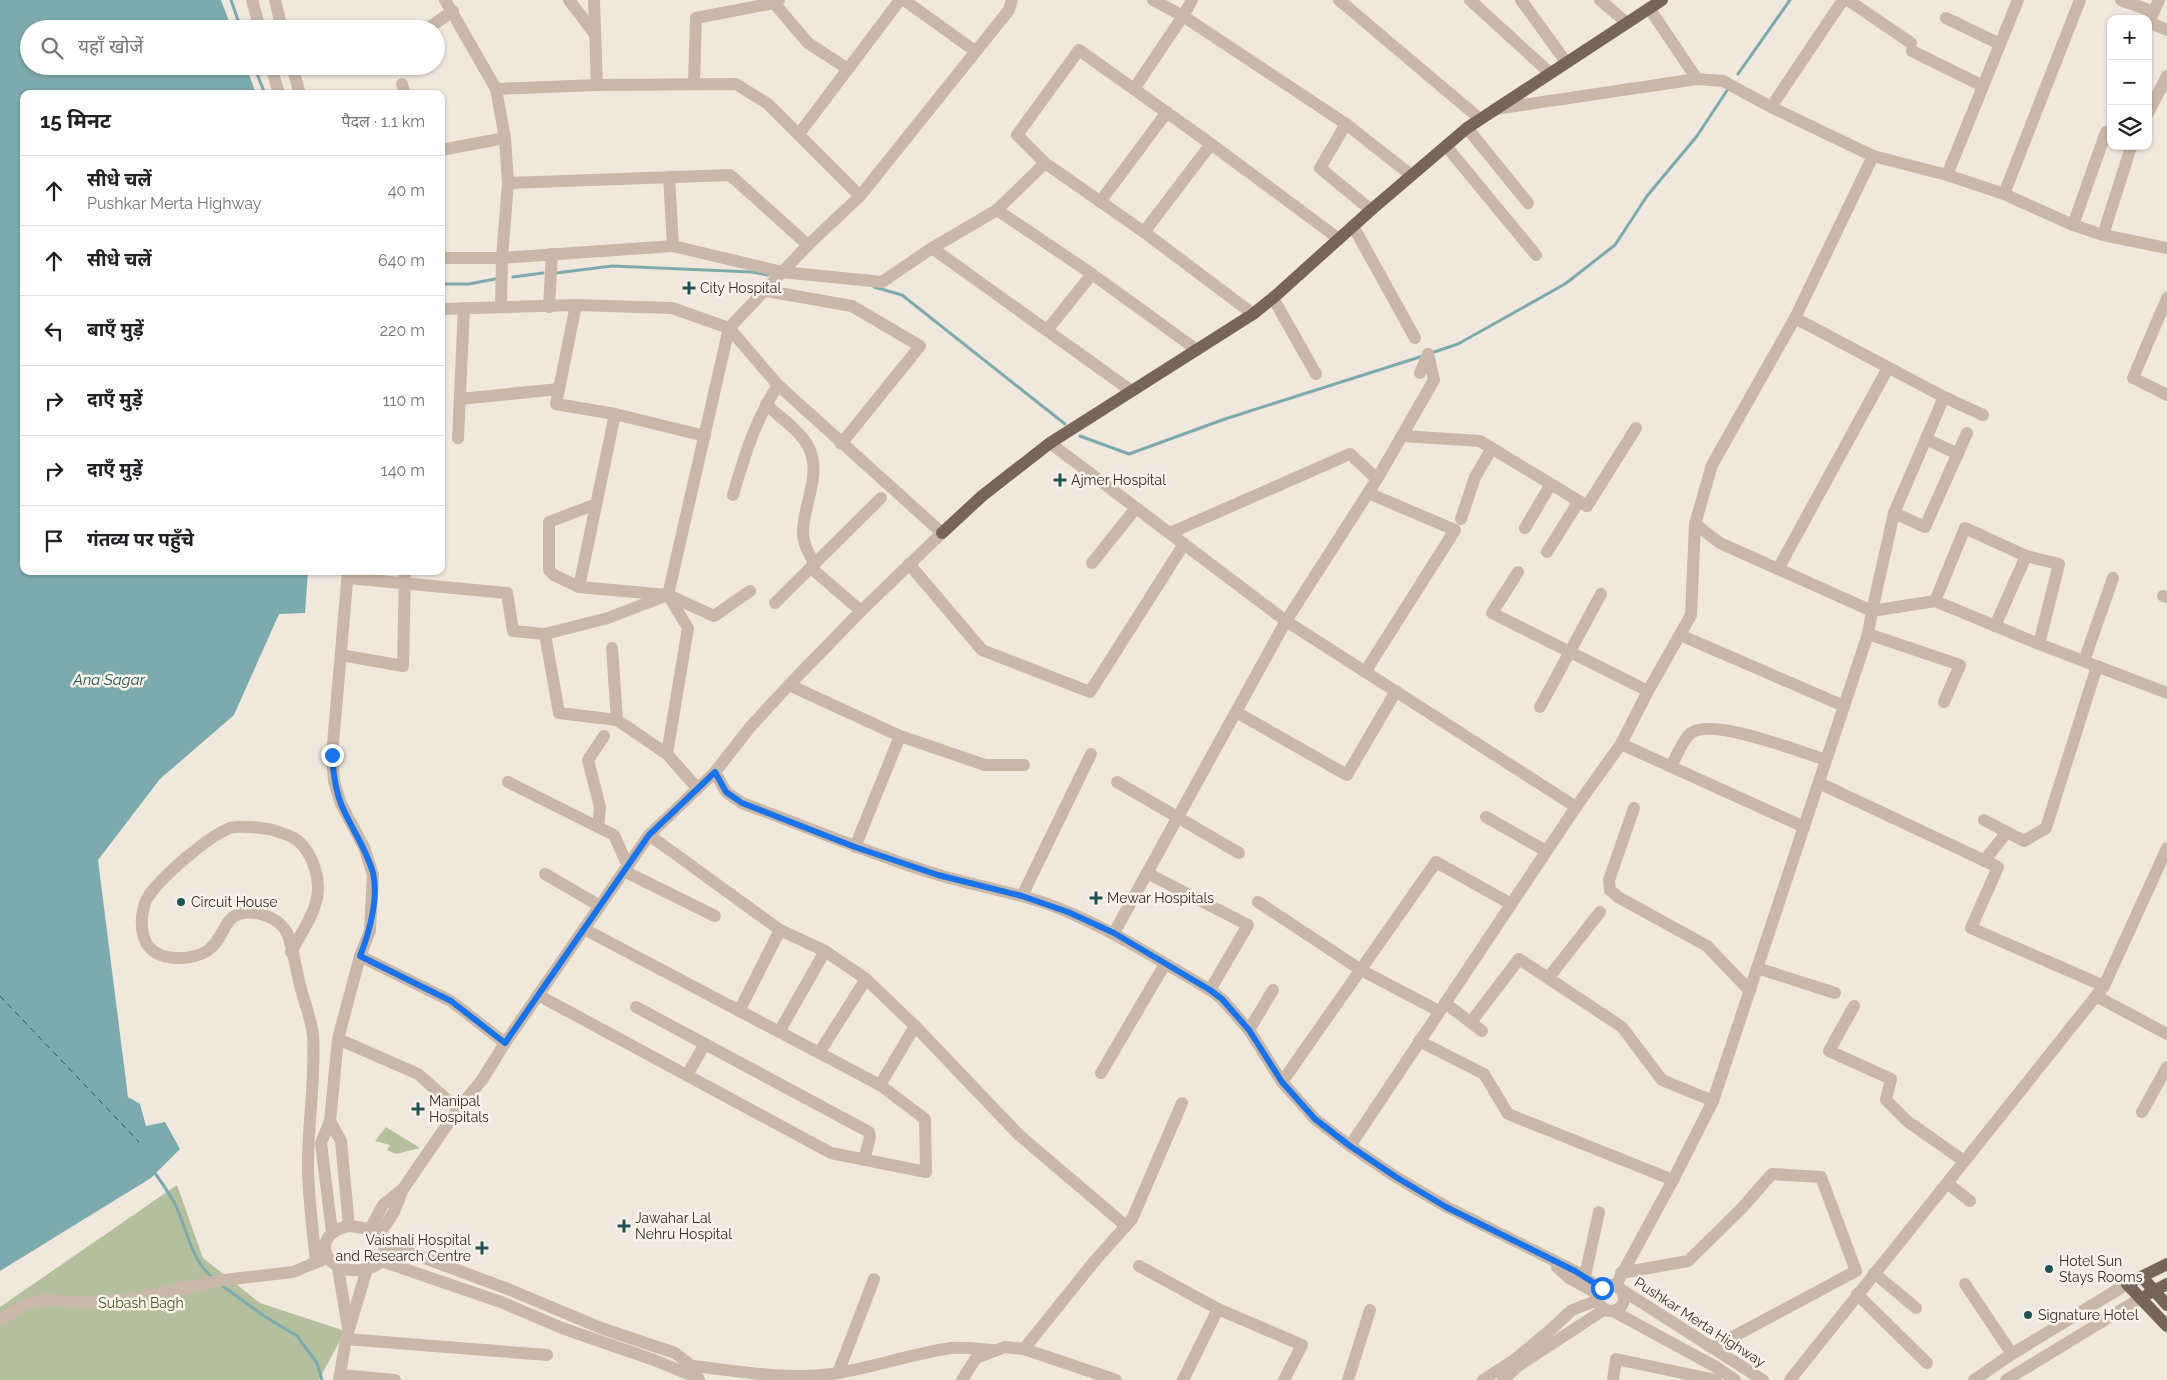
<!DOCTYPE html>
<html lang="hi">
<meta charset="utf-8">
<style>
:root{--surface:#fff;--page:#f6f6f6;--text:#202124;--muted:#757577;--line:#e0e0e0}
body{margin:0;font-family:Raleway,"Noto Sans Devanagari",sans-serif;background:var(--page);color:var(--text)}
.controls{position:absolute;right:15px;top:15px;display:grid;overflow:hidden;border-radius:10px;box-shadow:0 1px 4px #0004}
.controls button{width:45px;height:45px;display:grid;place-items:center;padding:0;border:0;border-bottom:1px solid var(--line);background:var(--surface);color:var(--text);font:25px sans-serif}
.stop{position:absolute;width:15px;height:15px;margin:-11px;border:4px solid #1a73e8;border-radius:50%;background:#fff}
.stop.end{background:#1a73e8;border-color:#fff;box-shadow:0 1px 5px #0008}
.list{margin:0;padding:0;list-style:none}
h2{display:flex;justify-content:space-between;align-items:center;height:65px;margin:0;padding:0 20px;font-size:21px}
h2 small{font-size:16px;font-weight:400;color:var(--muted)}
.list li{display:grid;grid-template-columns:32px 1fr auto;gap:15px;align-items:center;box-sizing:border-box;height:70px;padding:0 20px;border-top:1px solid var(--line)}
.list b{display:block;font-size:19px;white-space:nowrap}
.list p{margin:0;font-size:16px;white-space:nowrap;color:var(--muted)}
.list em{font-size:16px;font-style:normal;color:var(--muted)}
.icon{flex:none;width:28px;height:28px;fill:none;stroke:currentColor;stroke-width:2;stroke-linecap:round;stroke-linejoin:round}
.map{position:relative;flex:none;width:2167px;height:1380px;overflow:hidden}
.search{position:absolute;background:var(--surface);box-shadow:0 1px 4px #0004;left:20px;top:20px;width:425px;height:55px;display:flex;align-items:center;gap:12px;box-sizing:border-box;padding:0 18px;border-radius:28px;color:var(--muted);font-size:19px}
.panel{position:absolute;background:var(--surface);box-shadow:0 1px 4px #0004;left:20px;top:90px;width:425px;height:485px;border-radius:10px}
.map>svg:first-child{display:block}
.green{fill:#b4bf9e}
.water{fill:#7dabad}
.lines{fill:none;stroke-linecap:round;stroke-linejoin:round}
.stream{stroke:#7dabad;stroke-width:3}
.ferry{stroke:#205256;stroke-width:1;stroke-dasharray:6 5;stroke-linecap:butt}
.minor{stroke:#c9b8a9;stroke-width:12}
.tertiary{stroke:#c9b8a9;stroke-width:12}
.primary{stroke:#77645b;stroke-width:12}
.route{stroke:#1a73e8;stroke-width:6}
.poi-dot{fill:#205256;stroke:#f9f2e9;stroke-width:2}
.labels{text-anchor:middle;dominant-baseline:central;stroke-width:5;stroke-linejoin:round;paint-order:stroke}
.poi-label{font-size:14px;fill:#362d29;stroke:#f9f2e9;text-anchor:start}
.park-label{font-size:14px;fill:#46532e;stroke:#f9f2e9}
.street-label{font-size:14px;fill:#362d29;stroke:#f9f2e9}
.water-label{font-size:15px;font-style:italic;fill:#205256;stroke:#f9f2e9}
</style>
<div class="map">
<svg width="2167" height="1380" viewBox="0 0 2167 1380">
<rect width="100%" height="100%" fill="#f1e8dd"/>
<!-- green -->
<g class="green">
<polygon points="386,1127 420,1148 396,1154 387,1150 390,1145 375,1141"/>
<polygon points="177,1185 203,1258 260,1303 345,1331 319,1380 0,1380 0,1307"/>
</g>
<!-- water -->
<polygon class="water" points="0,0 221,0 232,29 29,29 29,66 246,66 256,94 24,94 24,571 308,571 305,613 279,614 234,715 160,779 98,860 128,1097 140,1104 146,1126 165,1122 180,1149 151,1178 0,1271"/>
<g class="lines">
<!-- stream -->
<g class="stream">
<polyline points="231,0 241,29"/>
<polyline points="254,66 265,94"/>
<polyline points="1738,74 1790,0"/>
<polyline points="556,273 612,266 752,272 768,275"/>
<polyline points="513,277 543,273"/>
<polyline points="441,284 469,284 495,279"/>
<polyline points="874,287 902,295 1065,424"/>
<polyline points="1431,353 1458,344 1565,284 1615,245 1647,196 1697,136 1728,89"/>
<polyline points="1080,436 1129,454 1225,419 1423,356"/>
<path d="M154,1172C162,1183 171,1195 177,1208C186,1230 193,1262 212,1277"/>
<polyline points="220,1284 264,1316 297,1336 317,1363 322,1380"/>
</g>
<!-- ferry -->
<polyline class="ferry" points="0,996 139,1142"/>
<!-- minor -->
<g class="minor">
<polyline points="445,0 496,89 505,138 508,183 502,258 501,306"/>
<polyline points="569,0 595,34"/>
<polyline points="594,0 597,85"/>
<polyline points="904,0 975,51"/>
<polyline points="1153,0 1183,16 1346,124 1411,175"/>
<polyline points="1339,0 1480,119"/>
<polyline points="1470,0 1550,73"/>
<polyline points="1521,0 1566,62"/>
<polyline points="1600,0 1627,23"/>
<polyline points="1848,0 1911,43"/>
<polyline points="2121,0 2154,12"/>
<polyline points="2159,0 2149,22 2167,30"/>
<polyline points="774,3 808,43 848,69"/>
<polyline points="1649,8 1697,79"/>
<polyline points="1946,18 2000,44"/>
<polyline points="427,29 453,11"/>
<polyline points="1912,51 1983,86"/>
<polyline points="402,84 405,94"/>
<polyline points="694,84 696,18 774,3 779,0"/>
<polyline points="496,89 597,85 736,84 768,104 860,196"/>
<polyline points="1134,89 1183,16 1192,0"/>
<polyline points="1771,107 1843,0"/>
<polyline points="1495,109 1697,79 1723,81 1771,107 1873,156 1947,175 2004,194 2073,225 2103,235 2167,248"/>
<polyline points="2148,113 2167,76"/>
<polyline points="1346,124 1320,168 1371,210"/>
<polyline points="1467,128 1528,203"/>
<polyline points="799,134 900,0"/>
<polyline points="1446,146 1536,255"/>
<polyline points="441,150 505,138"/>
<polyline points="1947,175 2018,0"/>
<polyline points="669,177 673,246"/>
<polyline points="508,183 730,175 808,245"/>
<polyline points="2004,194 2080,0"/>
<polyline points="1100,202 1167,112"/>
<polyline points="997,210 1092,274 1197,350"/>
<polyline points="2073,225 2106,132"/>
<polyline points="1353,226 1415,338"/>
<polyline points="1144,232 1211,144"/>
<polyline points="2103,235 2131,147"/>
<polyline points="932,248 1130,390"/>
<polyline points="441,255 442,258 502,258 673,246 782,272 882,282 932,248 997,210 1045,163"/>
<polyline points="767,291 852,306 920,346 841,444"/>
<polyline points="1273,298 1316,374"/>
<polyline points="2167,298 2133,378 2167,395"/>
<polyline points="576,305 556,404 615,414 579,587 668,595 714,616 750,591"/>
<polyline points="549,307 552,254"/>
<polyline points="1253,314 1144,232 1045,163 1017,135 1079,50 1211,144 1339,239"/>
<polyline points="1795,318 1944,397 1983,415"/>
<polyline points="1048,329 1092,274"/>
<polyline points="1420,373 1428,354"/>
<polyline points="1944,397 1894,513 1872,611 1935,601 1965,528 2026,556 2059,564 2039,644"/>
<polyline points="460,399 559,389"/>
<path d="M766,404C779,417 801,431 809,448C822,475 803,505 803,532C803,544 809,554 815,564"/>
<polyline points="615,414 705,436"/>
<polyline points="1403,436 1480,441 1587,506 1636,428"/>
<polyline points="458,438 464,308"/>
<polyline points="1926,439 1958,454"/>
<polyline points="1050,443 1286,621 1576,807"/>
<path d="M733,495C745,454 755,421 778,385"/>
<polyline points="1894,513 1925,527 1967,433"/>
<polyline points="1461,519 1475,477 1492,448"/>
<polyline points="1525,528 1551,484"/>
<polyline points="1170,533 1350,454 1377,479"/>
<polyline points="1547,552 1579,501"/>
<polyline points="1092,563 1136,508"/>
<polyline points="909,564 982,650 1090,692 1184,544"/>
<polyline points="811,568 861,611"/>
<polyline points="1778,569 1888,368"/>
<polyline points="1518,572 1492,613 1648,691"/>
<polyline points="348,578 507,593 513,631 545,634"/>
<polyline points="579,587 554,575 549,570 549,522 596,504"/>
<polyline points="665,596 608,618 545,634 559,713 617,720 667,754 697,788"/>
<polyline points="2163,596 2167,597"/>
<polyline points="1935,601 2039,644 2167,693"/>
<polyline points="775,603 881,498"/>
<polyline points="1995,626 2026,556"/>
<polyline points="1868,634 1960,665 1944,702"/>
<polyline points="1680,635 1844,706"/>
<polyline points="612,648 617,720"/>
<polyline points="341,655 403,666 405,571"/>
<polyline points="2084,661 2113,578"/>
<polyline points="1365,672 1455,530 1368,493"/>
<polyline points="789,685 900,736"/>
<polyline points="1540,707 1601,594"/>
<polyline points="1236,712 1347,775 1396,691"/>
<polyline points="1621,744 1804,827"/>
<polyline points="667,754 688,628 668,595 729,328 808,245 860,196 1009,10 1012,0"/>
<path d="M1671,766C1677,756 1682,740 1691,733C1712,717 1801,752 1826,760"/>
<polyline points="508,782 614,835 628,866"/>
<polyline points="1117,782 1239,853"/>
<polyline points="1819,783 1998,867 1971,928 2104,986"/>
<polyline points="1634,808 1609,880 1610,890 1618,897 1707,946 1750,991"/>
<polyline points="1486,817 1546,851"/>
<polyline points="1984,820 2024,841 2046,828 2097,666"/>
<polyline points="598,827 600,807 588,760 604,736"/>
<polyline points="649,835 780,930 825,951 866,979 915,1026 1019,1135 1126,1226"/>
<polyline points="855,847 900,736 985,765 1024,765"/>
<polyline points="1984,861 2007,832"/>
<polyline points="624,871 715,916"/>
<polyline points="1147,873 1248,925 1210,990"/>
<polyline points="545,874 600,906"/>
<polyline points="1022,896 1091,754"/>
<polyline points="1258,902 1361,970 1439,1011"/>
<polyline points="1114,933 1286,621 1377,479 1434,380 1428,354"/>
<path d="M291,952C300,935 313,917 317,898C321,877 311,847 292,837C288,835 281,833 276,831C267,828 239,825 230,828C207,837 161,877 148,897C144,902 143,911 142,917C140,944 152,958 179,958C189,958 199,956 207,951C221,942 224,923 233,917C250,906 281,917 288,935C294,952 296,971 301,989C305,1004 311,1019 313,1035C316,1080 307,1127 308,1172C309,1202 313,1232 316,1262"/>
<polyline points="360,956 451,1001 505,1043"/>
<polyline points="1757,968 1835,993"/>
<polyline points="1549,977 1600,912"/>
<polyline points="538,995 831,1153 926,1172 925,1119 880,1085 584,929"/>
<polyline points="2096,996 2167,1034"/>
<polyline points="1445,1003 1482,1031"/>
<polyline points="1854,1006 1829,1051 1891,1079 1886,1100 1907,1121 1964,1161"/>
<polyline points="636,1007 869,1132 870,1137 864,1160"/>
<polyline points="739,1011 780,930"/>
<polyline points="1471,1022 1519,959 1622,1027 1662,1080 1713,1101"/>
<polyline points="1249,1030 1273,990"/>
<polyline points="779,1032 825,951"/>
<polyline points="338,1039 418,1074 458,1109"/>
<polyline points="1419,1041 1484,1074 1508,1114 1673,1180"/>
<polyline points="819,1053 866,979"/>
<polyline points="1101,1073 1165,964"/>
<polyline points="687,1075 705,1044"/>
<polyline points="1282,1082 1436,862 1511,904"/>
<polyline points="880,1085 915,1026"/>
<polyline points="2142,1112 2167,1067"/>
<polyline points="1350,1146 1576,807 1621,744 1648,691 1691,615 1695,524"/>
<polyline points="1947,1183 1970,1201"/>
<polyline points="370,1229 383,1205 403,1189"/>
<polyline points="379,1235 394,1212 403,1189 458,1109 482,1080 505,1043 649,835 715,772"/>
<polyline points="1139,1266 1218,1309"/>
<polyline points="1621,1273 1688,1261 1740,1210 1772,1174 1821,1177 1856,1271 1712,1348"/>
<polyline points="1874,1273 1916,1308"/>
<polyline points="1585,1276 1599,1212"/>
<polyline points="1965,1284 2012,1354"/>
<polyline points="1616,1285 1673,1180 1713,1101 1868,634 1872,611 1720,543 1695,524 1712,465 1795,318 1873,156"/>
<polyline points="1857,1294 1927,1363"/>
<polyline points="0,1320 26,1304 35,1302 48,1300 86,1303 137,1298 216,1281 293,1272 322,1260"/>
<polyline points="346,1339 547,1355"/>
<polyline points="1024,1349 1093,1263 1132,1219 1182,1103"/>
<path d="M692,1366C738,1371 785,1380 832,1374C872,1368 910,1354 951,1348C964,1347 979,1349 992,1350"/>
<polyline points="838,1373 874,1279"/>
<polyline points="340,1375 395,1380"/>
<polyline points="1183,1380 1218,1309 1302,1345 1284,1380"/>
<polyline points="1348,1380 1370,1310"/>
<polyline points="1613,1380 1616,1359 1716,1380"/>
<polyline points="1790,1380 2104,986 2167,848"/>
</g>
<!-- tertiary -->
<g class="tertiary">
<polyline points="252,0 260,29"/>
<polyline points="275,0 282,29"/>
<polyline points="271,66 279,94"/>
<polyline points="292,66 300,94"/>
<path d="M441,309L576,305L672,308L729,328L778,385L942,533L861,611L789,685L751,726L715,772L726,792L742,803C808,827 872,855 939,875C983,888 1028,894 1070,913C1119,934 1164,963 1210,990L1222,999L1249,1030L1282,1082L1315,1119L1350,1146L1396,1177L1447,1207L1575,1271L1601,1289"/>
<polyline points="330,1121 341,1141 349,1226"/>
<path d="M349,1226C370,1228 387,1231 384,1257C379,1266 371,1268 361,1270C322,1274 310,1233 349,1226Z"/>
<polyline points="332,1232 321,1143 330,1121 338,1039 360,956 370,931 373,875 364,847 341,804 334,781 332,755 348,571"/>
<polyline points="384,1243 508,1289 601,1328 675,1353 692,1366 699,1380"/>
<polyline points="381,1261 501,1302 562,1328 654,1360 691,1375 693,1380"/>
<polyline points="1557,1267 1569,1278 1598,1294"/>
<polyline points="338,1268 348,1328"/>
<circle cx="1611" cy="1298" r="13"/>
<polyline points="1622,1290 1763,1380"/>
<polyline points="1613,1311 1716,1367 1735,1380"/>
<polyline points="339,1380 346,1339 367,1269"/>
<polyline points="962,1380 976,1358 1005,1347 1024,1349 1116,1380"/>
<polyline points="1483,1380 1514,1360 1547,1333 1572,1310 1598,1300"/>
<polyline points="1503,1380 1518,1366 1605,1309"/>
<polyline points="1974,1380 2012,1354 2127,1284"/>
<polyline points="2006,1380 2139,1299"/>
</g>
<!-- primary -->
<g class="primary">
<polyline points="942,533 982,496 1050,443 1253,314 1273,298 1371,210 1467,128 1662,0"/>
<polyline points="2167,1264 2127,1284 2167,1326"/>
<polyline points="2142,1277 2167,1305"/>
<polyline points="2148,1294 2167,1284"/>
</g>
</g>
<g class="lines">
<!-- route -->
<path class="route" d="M332,755C333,772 335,788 341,804C351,828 366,848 373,873C379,897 369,934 360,956L451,1001L505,1043L649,835L715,772L726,792L742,803L855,847L938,875L1022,896L1068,912L1114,933L1210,990L1222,999L1249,1030L1282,1082L1315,1119L1350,1146L1396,1177L1446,1207L1575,1271L1602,1288"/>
</g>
<!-- markers -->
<g class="poi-dot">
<path d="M686.5 280.5h5v5h5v5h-5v5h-5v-5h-5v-5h5z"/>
<path d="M1057.5 472.5h5v5h5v5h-5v5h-5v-5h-5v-5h5z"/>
<path d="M1093.5 890.5h5v5h5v5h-5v5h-5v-5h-5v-5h5z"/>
<circle cx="181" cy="902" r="5"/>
<path d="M415.5 1101.5h5v5h5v5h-5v5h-5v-5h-5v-5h5z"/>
<path d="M621.5 1218.5h5v5h5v5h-5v5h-5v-5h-5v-5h5z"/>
<path d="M479.5 1240.5h5v5h5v5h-5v5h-5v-5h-5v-5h5z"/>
<circle cx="2049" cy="1269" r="5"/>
<circle cx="2028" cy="1315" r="5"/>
</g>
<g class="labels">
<!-- poi labels -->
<g class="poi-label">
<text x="700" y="288">City Hospital</text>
<text x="1071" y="480">Ajmer Hospital</text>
<text x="1107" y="898">Mewar Hospitals</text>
<text x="191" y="902">Circuit House</text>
<text x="429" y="1101">Manipal<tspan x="429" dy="16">Hospitals</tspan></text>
<text x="635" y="1218">Jawahar Lal<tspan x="635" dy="16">Nehru Hospital</tspan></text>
<text x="471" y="1240" text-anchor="end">Vaishali Hospital<tspan x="471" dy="16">and Research Centre</tspan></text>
<text x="2059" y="1261">Hotel Sun<tspan x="2059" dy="16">Stays Rooms</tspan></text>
<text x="2038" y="1315">Signature Hotel</text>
</g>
<!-- park labels -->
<g class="park-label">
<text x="141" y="1303">Subash Bagh</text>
</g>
<!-- street labels -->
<g class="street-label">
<text transform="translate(1700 1322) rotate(33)">Pushkar Merta Highway</text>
</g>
<!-- water labels -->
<g class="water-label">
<text x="109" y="680">Ana Sagar</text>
</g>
</g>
</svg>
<div class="controls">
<button>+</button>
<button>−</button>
<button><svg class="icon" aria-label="layers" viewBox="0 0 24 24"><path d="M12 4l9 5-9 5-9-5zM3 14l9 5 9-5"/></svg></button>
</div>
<div class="stop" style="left:1602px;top:1288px"></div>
<div class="stop end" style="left:332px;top:755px"></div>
<div class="search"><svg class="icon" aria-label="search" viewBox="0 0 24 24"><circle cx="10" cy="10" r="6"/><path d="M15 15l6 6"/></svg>यहाँ खोजें</div>
<section class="panel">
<h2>15 मिनट<small>पैदल · 1.1 km</small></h2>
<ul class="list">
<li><svg class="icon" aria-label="ahead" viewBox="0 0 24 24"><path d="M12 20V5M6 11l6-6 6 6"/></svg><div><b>सीधे चलें</b><p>Pushkar Merta Highway</p></div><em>40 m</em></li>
<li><svg class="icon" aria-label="ahead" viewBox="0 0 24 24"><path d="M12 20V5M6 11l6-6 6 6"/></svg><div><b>सीधे चलें</b></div><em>640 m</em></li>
<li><svg class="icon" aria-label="left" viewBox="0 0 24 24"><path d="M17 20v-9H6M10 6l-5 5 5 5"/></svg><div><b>बाएँ मुड़ें</b></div><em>220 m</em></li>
<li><svg class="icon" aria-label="right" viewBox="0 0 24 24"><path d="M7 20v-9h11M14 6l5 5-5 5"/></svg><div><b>दाएँ मुड़ें</b></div><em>110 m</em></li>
<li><svg class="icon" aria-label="right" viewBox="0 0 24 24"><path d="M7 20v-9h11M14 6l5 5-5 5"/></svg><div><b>दाएँ मुड़ें</b></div><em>140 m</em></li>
<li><svg class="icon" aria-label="arrive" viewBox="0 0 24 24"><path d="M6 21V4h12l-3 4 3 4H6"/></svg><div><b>गंतव्य पर पहुँचे</b></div></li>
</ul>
</section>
</div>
